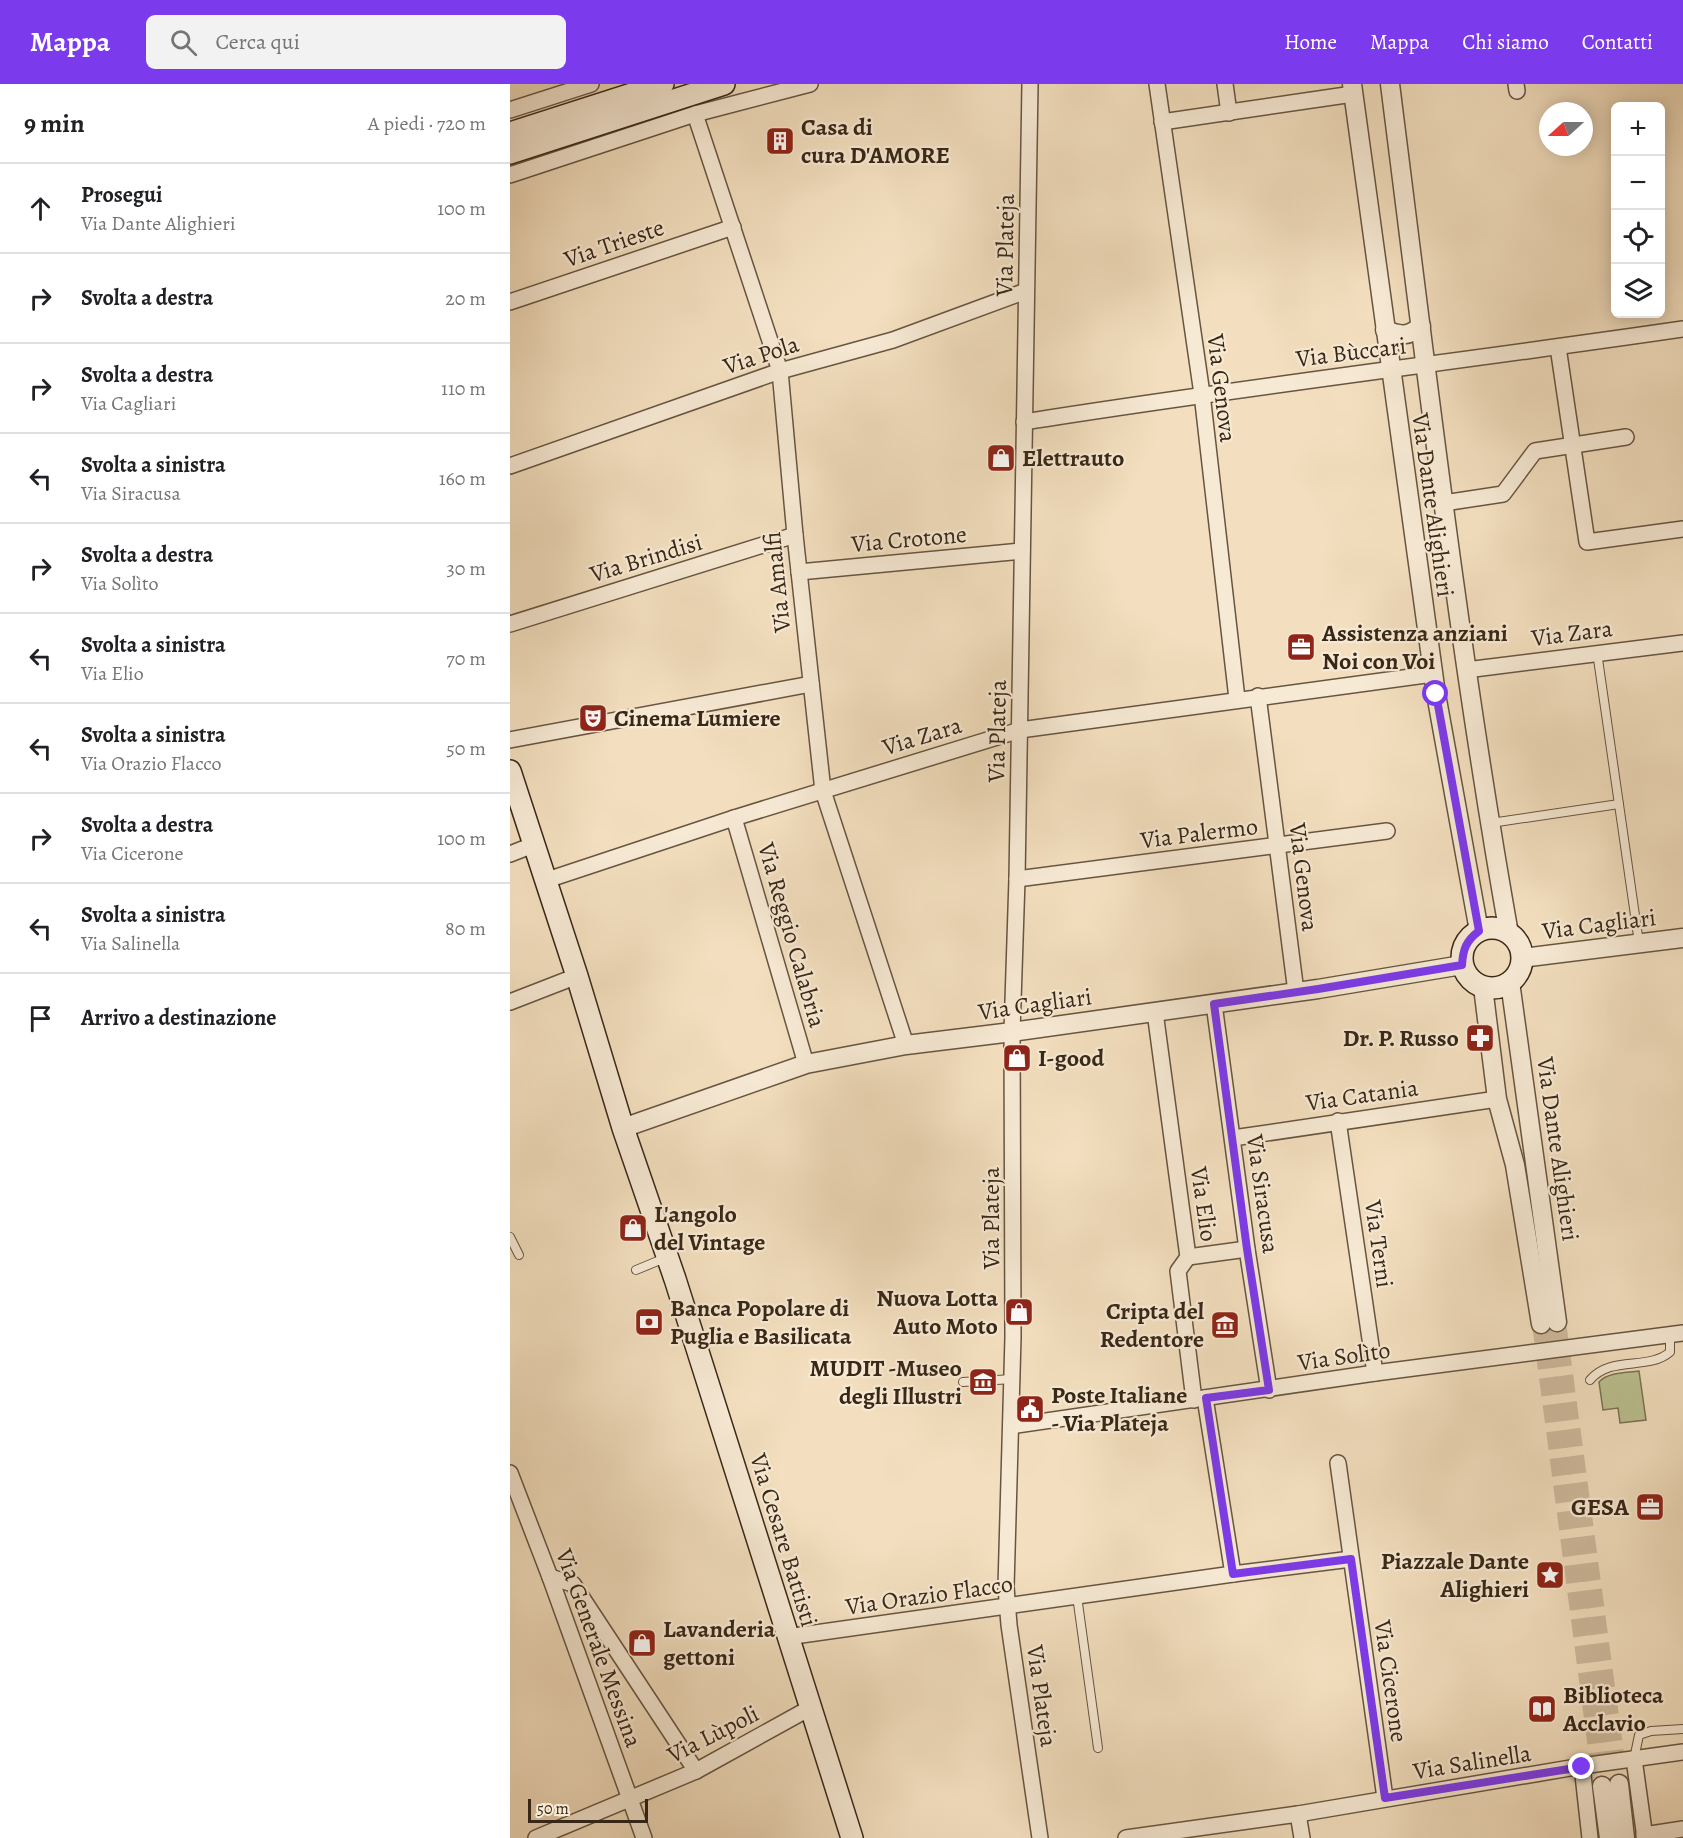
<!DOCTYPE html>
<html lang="it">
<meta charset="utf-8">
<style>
:root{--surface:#fff;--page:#f2f2f2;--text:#202124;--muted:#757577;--line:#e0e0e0;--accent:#7c3aed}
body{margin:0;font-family:Alegreya,serif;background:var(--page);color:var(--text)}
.controls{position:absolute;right:18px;top:18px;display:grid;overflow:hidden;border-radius:9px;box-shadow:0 3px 15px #0003}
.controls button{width:54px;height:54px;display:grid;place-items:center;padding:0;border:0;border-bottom:2px solid var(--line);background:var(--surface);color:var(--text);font:30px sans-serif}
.compass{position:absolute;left:1029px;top:18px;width:54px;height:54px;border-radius:50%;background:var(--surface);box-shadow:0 3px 15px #0003;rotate:249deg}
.scale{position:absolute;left:18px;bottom:15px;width:120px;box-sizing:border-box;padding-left:6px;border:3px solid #382717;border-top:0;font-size:16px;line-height:21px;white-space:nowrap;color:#382717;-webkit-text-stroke:4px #f7ead5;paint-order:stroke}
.stop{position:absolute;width:18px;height:18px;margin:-14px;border:4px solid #7c3aed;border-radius:50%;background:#fff}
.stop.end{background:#7c3aed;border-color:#fff;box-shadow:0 2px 6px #0008}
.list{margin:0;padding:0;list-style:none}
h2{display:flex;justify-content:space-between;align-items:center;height:78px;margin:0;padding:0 24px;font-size:26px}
h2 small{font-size:20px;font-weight:400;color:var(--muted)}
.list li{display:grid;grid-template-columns:39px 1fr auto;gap:18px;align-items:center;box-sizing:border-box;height:90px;padding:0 24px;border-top:2px solid var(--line)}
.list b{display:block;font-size:22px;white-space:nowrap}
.list p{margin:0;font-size:20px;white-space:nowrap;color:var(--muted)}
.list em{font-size:20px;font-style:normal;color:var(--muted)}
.icon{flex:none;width:33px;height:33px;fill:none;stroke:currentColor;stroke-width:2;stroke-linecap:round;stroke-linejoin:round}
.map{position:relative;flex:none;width:1173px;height:1754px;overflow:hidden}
header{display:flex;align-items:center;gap:36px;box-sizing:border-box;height:84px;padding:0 30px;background:var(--accent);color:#fff}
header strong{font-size:28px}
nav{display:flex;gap:33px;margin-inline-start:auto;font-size:21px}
.search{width:420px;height:54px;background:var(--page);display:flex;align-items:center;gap:15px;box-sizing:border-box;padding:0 21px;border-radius:9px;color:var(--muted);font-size:22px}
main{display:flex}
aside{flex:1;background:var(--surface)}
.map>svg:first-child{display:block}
.green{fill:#bcc191;stroke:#7a7454;stroke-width:1.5}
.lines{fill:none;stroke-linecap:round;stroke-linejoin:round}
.tertiary-tunnel{stroke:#ceba9d;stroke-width:18;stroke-dasharray:18 9;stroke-linecap:butt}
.service-casing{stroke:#675541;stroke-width:10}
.minor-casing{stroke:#675541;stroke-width:18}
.tertiary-casing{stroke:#675541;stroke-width:21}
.secondary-casing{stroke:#382717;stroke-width:24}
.service{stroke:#f7ead5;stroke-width:8}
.minor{stroke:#f7ead5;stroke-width:15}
.tertiary{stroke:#f7ead5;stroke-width:18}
.secondary{stroke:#f7ead5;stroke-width:21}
.route{stroke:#7c3aed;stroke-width:8}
.labels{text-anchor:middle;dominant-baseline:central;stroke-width:4.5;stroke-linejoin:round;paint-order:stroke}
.poi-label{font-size:24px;font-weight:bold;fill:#382717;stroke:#f7ead5;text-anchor:start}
.street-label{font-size:24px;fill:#382717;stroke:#f7ead5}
</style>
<header>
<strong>Mappa</strong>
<div class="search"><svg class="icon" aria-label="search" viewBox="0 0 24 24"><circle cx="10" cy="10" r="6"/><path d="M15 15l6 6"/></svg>Cerca qui</div>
<nav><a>Home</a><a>Mappa</a><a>Chi siamo</a><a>Contatti</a></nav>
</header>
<main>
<aside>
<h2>9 min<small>A piedi · 720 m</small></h2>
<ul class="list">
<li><svg class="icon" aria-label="ahead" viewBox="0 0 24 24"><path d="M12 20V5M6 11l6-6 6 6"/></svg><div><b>Prosegui</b><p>Via Dante Alighieri</p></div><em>100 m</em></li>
<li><svg class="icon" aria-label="right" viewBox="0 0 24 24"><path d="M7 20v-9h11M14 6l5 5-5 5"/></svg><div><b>Svolta a destra</b></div><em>20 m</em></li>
<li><svg class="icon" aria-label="right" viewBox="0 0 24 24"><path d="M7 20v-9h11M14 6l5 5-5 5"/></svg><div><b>Svolta a destra</b><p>Via Cagliari</p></div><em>110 m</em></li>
<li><svg class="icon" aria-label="left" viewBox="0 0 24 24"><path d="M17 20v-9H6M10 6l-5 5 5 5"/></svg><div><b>Svolta a sinistra</b><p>Via Siracusa</p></div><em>160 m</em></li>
<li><svg class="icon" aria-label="right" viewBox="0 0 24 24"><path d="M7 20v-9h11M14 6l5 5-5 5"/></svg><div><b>Svolta a destra</b><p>Via Solìto</p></div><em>30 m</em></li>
<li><svg class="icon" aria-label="left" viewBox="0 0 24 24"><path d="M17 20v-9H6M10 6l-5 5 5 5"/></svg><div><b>Svolta a sinistra</b><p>Via Elio</p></div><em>70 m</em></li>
<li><svg class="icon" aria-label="left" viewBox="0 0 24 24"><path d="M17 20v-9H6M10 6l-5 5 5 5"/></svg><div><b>Svolta a sinistra</b><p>Via Orazio Flacco</p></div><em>50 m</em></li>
<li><svg class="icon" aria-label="right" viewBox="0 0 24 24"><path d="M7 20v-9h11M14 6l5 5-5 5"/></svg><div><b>Svolta a destra</b><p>Via Cicerone</p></div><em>100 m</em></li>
<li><svg class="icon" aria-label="left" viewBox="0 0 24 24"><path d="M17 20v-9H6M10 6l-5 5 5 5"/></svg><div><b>Svolta a sinistra</b><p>Via Salinella</p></div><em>80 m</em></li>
<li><svg class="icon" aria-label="arrive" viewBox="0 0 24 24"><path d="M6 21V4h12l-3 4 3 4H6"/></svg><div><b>Arrivo a destinazione</b></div></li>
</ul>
</aside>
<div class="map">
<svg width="1173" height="1754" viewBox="0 0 1173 1754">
<rect width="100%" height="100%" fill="#f3dfbf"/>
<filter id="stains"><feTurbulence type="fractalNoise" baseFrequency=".00333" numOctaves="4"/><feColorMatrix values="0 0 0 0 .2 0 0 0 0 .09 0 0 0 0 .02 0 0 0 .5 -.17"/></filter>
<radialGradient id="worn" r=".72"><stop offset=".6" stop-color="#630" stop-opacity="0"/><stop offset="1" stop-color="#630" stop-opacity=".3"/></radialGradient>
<!-- green -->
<path class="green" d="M1129,1287L1136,1336L1110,1339L1108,1324L1093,1326L1089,1298C1098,1288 1116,1289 1129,1287Z"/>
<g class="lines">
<!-- tertiary-tunnel -->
<g class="tertiary-tunnel">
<polyline points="1047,1238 1109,1700"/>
<polyline points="1031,1240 1092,1702"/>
</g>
<!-- service casing -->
<g class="service-casing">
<g id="service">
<polyline points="1087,568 1129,859"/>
<polyline points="981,739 1109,720"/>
<polyline points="0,1153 9,1171"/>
<polyline points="126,1186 155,1174"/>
<path d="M1080,1296C1101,1271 1138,1287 1160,1268V1250"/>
<polyline points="453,1298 503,1295"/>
<polyline points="567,1512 588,1664"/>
<polyline points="1124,1675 1129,1651 1141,1647 1173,1645"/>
</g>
</g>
<!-- minor casing -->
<g class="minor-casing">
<g id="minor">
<polyline points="520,0 507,795 502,948 503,1253 496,1503 499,1541 530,1754"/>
<polyline points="647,0 692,310 727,615"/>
<polyline points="715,0 719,29"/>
<polyline points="1006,0 1007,7"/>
<polyline points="0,26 81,0"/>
<polyline points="185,30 270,287 285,451 313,707 396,961"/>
<polyline points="652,38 843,10"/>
<polyline points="0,91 185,30 300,0"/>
<polyline points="0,218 223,143"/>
<polyline points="1048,263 1077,458 1173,445"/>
<path d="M514,338C733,303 954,277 1173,245"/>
<polyline points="0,382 270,287 383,256 516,207"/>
<polyline points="934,419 993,410 1025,367 1116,353"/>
<polyline points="289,488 512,467"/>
<polyline points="0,540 285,451"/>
<polyline points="956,586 1173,559"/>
<polyline points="748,612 786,908"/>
<polyline points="0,656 301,600"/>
<polyline points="224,734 296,980"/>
<polyline points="0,770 23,761"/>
<polyline points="507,795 877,747"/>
<polyline points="34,797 224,734 510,646 923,590"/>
<polyline points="0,918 67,892"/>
<polyline points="704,920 737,1165 759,1306"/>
<polyline points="645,928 678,1173 668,1187 684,1316"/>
<polyline points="828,1037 865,1289"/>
<polyline points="723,1054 987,1015"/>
<polyline points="678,1173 737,1165"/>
<polyline points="695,1314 723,1490"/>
<polyline points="501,1342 865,1289 1173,1249"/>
<polyline points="828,1379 875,1714"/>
<polyline points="0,1389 40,1493 134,1754"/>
<polyline points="40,1493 63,1500 186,1687"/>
<polyline points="277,1553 723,1490 841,1475"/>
<polyline points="1124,1675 1135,1754"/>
<polyline points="1072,1682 1080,1754"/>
<polyline points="788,1730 792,1754"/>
<polyline points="1134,1751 1173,1745"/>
<polyline points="26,1754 186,1687 300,1624"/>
<polyline points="616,1754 788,1730 1072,1682 1173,1668"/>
</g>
</g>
<!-- tertiary casing -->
<g class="tertiary-casing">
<g id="tertiary">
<polyline points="842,0 926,610 969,847"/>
<path d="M880,0C916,284 949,568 999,850"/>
<path d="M875,246C891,252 898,253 911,242"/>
<polyline points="1012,874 1173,854"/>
<polyline points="1000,898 1047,1238"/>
<polyline points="973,903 987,1015 1005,1081 1031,1240"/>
<polyline points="113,1044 296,980 396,961 502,948 808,905 952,881"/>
<polyline points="1109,1700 1115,1754"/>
<polyline points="1092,1702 1099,1754"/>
</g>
</g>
<!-- secondary casing -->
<g class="secondary-casing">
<g id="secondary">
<polyline points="0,49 153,0"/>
<polyline points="0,69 214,0"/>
<polyline points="0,687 67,892 113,1044 165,1195 342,1754"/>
<circle cx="982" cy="874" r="30"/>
</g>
</g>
<!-- service -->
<use href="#service" class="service"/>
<!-- minor -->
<use href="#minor" class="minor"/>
<!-- tertiary -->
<use href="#tertiary" class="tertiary"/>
<!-- secondary -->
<use href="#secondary" class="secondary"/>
</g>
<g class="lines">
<!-- route -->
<path class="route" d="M926,610L969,847C956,857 953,865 952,881L808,905L704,920L737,1165L759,1306L696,1314L723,1490L841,1475L875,1714L1072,1683"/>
</g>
<!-- icons -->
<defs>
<g id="building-square" transform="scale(1.5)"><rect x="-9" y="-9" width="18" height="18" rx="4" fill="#8f2418" stroke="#f7ead5"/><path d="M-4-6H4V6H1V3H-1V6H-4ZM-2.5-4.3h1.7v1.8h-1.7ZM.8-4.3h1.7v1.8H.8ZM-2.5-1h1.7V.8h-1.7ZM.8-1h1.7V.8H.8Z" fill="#fff"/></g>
<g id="shop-square" transform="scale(1.5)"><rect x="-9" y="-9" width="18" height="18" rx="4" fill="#8f2418" stroke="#f7ead5"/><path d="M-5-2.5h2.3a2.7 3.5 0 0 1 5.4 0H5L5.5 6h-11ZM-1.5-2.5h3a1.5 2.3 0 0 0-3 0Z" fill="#fff"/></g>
<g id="office-square" transform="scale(1.5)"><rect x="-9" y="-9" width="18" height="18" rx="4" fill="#8f2418" stroke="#f7ead5"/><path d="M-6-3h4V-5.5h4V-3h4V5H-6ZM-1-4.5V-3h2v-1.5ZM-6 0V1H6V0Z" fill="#fff"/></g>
<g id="theatre-square" transform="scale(1.5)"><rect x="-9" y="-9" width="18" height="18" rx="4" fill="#8f2418" stroke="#f7ead5"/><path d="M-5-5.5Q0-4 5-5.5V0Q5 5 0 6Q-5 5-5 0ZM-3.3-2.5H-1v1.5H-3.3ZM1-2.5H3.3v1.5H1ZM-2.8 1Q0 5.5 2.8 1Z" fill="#fff"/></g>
<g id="pharmacy-square" transform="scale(1.5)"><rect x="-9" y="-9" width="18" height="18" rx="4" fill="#8f2418" stroke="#f7ead5"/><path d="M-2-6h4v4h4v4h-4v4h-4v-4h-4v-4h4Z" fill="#fff"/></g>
<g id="bank-square" transform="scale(1.5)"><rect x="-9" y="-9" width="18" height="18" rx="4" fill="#8f2418" stroke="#f7ead5"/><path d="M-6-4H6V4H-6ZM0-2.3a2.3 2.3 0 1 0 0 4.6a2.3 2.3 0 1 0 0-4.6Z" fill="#fff"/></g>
<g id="museum-square" transform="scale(1.5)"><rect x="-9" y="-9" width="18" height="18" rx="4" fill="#8f2418" stroke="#f7ead5"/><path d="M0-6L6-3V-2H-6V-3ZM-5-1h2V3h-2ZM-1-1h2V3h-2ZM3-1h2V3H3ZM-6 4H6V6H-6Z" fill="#fff"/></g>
<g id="civic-square" transform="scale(1.5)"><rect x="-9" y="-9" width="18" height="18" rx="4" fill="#8f2418" stroke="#f7ead5"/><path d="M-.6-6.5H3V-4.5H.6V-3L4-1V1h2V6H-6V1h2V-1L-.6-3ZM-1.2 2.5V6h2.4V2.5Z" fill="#fff"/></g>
<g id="sight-square" transform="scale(1.5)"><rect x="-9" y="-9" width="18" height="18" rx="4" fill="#8f2418" stroke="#f7ead5"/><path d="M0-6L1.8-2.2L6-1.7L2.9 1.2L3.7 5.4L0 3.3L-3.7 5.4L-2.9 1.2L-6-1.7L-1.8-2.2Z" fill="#fff"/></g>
<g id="library-square" transform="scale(1.5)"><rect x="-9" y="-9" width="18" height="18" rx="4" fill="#8f2418" stroke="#f7ead5"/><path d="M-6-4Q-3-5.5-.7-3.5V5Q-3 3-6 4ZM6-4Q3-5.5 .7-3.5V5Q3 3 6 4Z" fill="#fff"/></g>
</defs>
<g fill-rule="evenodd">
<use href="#building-square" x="270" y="57"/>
<use href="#shop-square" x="491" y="374"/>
<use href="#office-square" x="791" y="563"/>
<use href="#theatre-square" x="83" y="634"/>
<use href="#pharmacy-square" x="970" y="954"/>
<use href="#shop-square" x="507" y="974"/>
<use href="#shop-square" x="123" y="1144"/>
<use href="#shop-square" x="509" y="1228"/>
<use href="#bank-square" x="139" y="1238"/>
<use href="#museum-square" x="715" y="1241"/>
<use href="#museum-square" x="473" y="1298"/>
<use href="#civic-square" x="520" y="1325"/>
<use href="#office-square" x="1140" y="1423"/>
<use href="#sight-square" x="1040" y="1491"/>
<use href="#shop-square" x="132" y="1559"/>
<use href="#library-square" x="1032" y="1625"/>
</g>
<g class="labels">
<!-- poi labels -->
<g class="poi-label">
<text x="291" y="43">Casa di<tspan x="291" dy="28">cura D'AMORE</tspan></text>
<text x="512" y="374">Elettrauto</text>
<text x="812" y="549">Assistenza anziani<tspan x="812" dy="28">Noi con Voi</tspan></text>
<text x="104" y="634">Cinema Lumiere</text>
<text x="949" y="954" text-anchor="end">Dr. P. Russo</text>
<text x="528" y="974">I-good</text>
<text x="144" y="1130">L'angolo<tspan x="144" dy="28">del Vintage</tspan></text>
<text x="488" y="1214" text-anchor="end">Nuova Lotta<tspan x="488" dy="28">Auto Moto</tspan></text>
<text x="160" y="1224">Banca Popolare di<tspan x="160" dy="28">Puglia e Basilicata</tspan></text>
<text x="694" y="1227" text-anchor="end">Cripta del<tspan x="694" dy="28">Redentore</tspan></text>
<text x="452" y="1284" text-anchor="end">MUDIT -Museo<tspan x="452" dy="28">degli Illustri</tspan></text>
<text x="541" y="1311">Poste Italiane<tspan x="541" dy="28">- Via Plateja</tspan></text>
<text x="1119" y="1423" text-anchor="end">GESA</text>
<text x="1019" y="1477" text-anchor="end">Piazzale Dante<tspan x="1019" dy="28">Alighieri</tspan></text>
<text x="153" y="1545">Lavanderia<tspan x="153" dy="28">gettoni</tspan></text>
<text x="1053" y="1611">Biblioteca<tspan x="1053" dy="28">Acclavio</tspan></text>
</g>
<!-- street labels -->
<g class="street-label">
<text transform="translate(104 159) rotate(-19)">Via Trieste</text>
<text transform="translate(495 161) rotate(-89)">Via Plateja</text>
<text transform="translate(841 268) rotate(-7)">Via Bùccari</text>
<text transform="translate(251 271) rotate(-18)">Via Pola</text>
<text transform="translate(712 304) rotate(83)">Via Genova</text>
<text transform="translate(923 421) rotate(82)">Via Dante Alighieri</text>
<text transform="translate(399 455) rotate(-5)">Via Crotone</text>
<text transform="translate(136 474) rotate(-17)">Via Brindisi</text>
<text transform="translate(267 498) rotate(-96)">Via Amalfi</text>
<text transform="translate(1062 549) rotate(-7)">Via Zara</text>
<text transform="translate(487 647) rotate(-89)">Via Plateja</text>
<text transform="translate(412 652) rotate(-17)">Via Zara</text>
<text transform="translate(689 749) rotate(-7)">Via Palermo</text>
<text transform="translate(794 793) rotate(83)">Via Genova</text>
<text transform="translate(1089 840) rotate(-7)">Via Cagliari</text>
<text transform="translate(282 851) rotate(74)">Via Reggio Calabria</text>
<text transform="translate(525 920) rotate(-8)">Via Cagliari</text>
<text transform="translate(852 1011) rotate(-8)">Via Catania</text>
<text transform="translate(1048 1065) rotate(82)">Via Dante Alighieri</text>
<text transform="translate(753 1110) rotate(82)">Via Siracusa</text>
<text transform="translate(694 1120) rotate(82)">Via Elio</text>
<text transform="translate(481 1134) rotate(-90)">Via Plateja</text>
<text transform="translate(869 1160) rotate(82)">Via Terni</text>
<text transform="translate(834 1272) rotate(-8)">Via Solìto</text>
<text transform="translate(274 1456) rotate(73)">Via Cesare Battisti</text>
<text transform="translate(419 1511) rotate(-8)">Via Orazio Flacco</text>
<text transform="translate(89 1564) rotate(70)">Via Generale Messina</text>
<text transform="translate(881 1597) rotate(82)">Via Cicerone</text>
<text transform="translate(532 1612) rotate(82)">Via Plateja</text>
<text transform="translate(203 1650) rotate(-27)">Via Lùpoli</text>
<text transform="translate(962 1678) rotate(-9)">Via Salinella</text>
</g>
</g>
<rect width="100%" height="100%" filter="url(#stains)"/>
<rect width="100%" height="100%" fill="url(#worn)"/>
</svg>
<div class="controls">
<button>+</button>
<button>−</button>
<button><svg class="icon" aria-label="locate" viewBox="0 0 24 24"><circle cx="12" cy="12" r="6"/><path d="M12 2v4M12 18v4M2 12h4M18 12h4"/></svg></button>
<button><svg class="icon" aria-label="layers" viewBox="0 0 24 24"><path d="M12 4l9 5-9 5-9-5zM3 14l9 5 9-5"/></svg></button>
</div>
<svg class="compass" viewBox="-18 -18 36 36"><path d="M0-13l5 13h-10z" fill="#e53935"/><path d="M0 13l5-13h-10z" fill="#757577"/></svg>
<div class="scale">50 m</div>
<div class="stop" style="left:926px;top:610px"></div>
<div class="stop end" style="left:1072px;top:1683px"></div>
</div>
</main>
